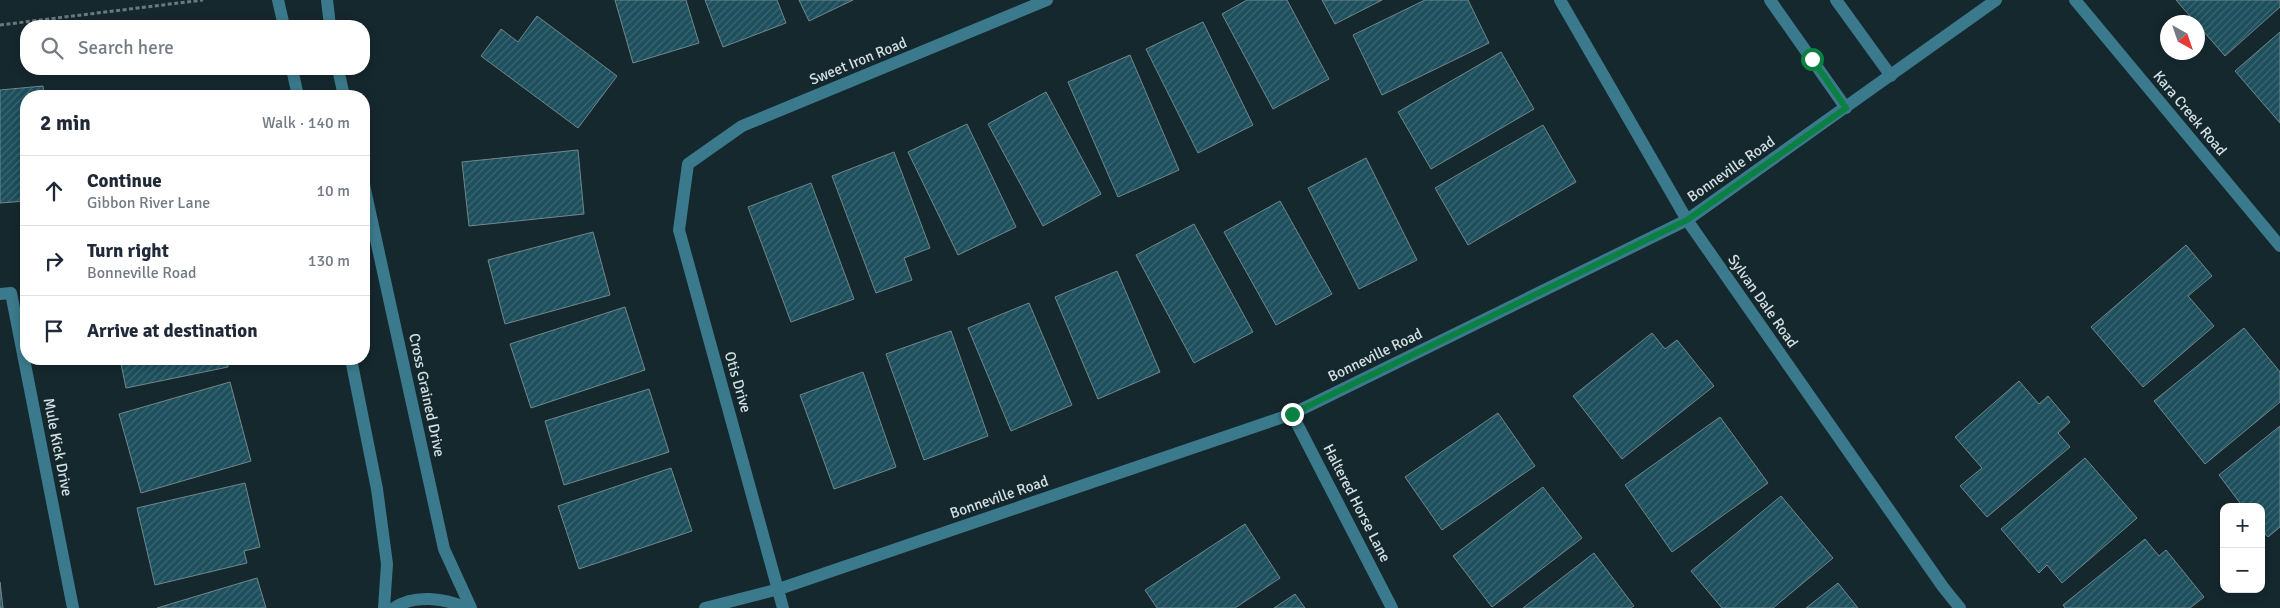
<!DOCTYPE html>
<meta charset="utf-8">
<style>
:root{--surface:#fff;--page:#f6f6f7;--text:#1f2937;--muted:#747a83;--line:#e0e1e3}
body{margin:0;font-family:Signika,sans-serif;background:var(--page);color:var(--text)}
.controls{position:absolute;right:15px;bottom:15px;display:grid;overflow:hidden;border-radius:10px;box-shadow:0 2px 8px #0003}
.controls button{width:45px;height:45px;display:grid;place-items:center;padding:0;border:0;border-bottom:1px solid var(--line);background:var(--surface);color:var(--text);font:25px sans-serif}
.compass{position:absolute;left:2160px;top:15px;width:45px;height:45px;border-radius:50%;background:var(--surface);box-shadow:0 2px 8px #0003;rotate:140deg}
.stop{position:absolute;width:15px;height:15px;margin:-11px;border:4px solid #0b8043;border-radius:50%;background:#fff}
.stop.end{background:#0b8043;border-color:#fff;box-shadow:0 1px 5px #0008}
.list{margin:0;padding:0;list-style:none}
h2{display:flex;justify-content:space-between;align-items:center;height:65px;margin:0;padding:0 20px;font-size:21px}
h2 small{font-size:16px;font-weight:400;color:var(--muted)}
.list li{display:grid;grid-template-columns:32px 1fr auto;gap:15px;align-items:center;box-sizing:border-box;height:70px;padding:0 20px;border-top:1px solid var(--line)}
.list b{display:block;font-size:19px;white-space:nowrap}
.list p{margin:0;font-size:16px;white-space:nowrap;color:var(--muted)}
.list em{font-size:16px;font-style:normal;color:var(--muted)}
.icon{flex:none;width:28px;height:28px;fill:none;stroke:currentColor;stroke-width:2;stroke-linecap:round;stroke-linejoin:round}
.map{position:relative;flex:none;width:2280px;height:608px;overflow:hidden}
.search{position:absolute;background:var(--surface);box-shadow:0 2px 8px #0003;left:20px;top:20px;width:350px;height:55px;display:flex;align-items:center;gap:12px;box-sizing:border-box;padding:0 18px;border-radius:20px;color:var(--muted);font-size:19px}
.panel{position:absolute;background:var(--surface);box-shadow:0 2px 8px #0003;left:20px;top:90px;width:350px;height:275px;border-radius:20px}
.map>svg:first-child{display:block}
.building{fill:url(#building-hatch);stroke:#70878d}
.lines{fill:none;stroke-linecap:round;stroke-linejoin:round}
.path{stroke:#69797e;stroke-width:3;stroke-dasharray:4 2.5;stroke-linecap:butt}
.minor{stroke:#3b7a8c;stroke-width:12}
.route{stroke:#0b8043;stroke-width:6}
.labels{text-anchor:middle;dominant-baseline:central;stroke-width:4;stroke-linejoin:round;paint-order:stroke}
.street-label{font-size:15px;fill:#d4e0e3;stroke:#15282e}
</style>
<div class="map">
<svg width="2280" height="608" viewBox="0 0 2280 608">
<defs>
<pattern id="building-hatch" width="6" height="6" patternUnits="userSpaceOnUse" patternTransform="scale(1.25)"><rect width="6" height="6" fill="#1d4f5c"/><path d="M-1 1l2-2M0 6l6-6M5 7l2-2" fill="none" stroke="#3d6873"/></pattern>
</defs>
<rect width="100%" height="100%" fill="#15282e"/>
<!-- building -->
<g class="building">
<polygon points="615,0 686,0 699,43 633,63"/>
<polygon points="705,0 777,0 786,23 723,47"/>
<polygon points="799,0 853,0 809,21"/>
<polygon points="1247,0 1287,0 1329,79 1273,109 1222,14"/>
<polygon points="1322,0 1382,0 1335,24"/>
<polygon points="1425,0 1468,0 1489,43 1382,95 1353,35"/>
<polygon points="2176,0 2280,0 2280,7 2225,56"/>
<polygon points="537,16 617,76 578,128 481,56 501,29 518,42"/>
<polygon points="1203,22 1253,125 1198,153 1146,49"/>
<polygon points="2280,32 2280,123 2235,71"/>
<polygon points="1501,52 1534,109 1431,169 1398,112"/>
<polygon points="1130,55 1179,170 1118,197 1068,82"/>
<polygon points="43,86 44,96 26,96 26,201 0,203 0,90"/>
<polygon points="1046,92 1101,194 1043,226 988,124"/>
<polygon points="967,124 1016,227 958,255 908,152"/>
<polygon points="1543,125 1576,182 1468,245 1435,188"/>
<polygon points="578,150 584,214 469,226 462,162"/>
<polygon points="894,152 930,248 904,258 912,280 876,293 832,176"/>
<polygon points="1366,158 1417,260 1359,289 1308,188"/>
<polygon points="811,183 854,299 791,322 748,207"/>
<polygon points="1280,201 1332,294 1276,325 1224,232"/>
<polygon points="1194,224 1253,332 1194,363 1136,255"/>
<polygon points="593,232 610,295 505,324 488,260"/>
<polygon points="2186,245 2212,276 2188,296 2214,326 2143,387 2091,327"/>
<polygon points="1117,271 1160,372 1098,399 1055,297"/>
<polygon points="1029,303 1072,405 1011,431 968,328"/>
<polygon points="625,307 645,370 531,408 510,344"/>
<polygon points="2244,328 2280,372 2280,402 2205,464 2154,401"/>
<polygon points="951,331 988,436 924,460 886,354"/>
<polygon points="1652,333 1665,349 1677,340 1714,386 1622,459 1573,396"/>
<polygon points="120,359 227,359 228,367 126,388"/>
<polygon points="863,372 896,467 834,489 800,395"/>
<polygon points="2019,381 2039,404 2048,396 2070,422 2058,433 2070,447 1987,517 1960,486 1982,468 1955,437"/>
<polygon points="230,382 251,461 141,493 119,414"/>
<polygon points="649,389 669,452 564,485 545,421"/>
<polygon points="1498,413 1535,466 1442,530 1405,477"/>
<polygon points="1720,417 1768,483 1672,552 1625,485"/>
<polygon points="2280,426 2280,527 2268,537 2261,529 2261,507 2243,507 2219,475"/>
<polygon points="2085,458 2137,518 2062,583 2047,565 2039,573 2001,529"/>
<polygon points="671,468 692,531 579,569 558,506"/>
<polygon points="245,483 260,547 244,551 247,563 155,585 137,508"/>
<polygon points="1543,487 1582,538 1492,607 1453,556"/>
<polygon points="1781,496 1833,558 1773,608 1722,608 1691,571"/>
<polygon points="1245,524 1280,578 1235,608 1157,608 1145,590"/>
<polygon points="2145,539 2159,556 2166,550 2204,597 2190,608 2065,608 2063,605"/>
<polygon points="1594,553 1634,606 1630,608 1523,608"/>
<polygon points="257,578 266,608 157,608"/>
<polygon points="0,582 3,608 0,608"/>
<polygon points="1838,583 1858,608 1806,608"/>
<polygon points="1295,594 1305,608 1274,608"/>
</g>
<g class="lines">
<!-- path -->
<polyline class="path" points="0,25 203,0"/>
<!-- minor -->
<g class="minor">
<polyline points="278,0 284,26"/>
<polyline points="327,0 330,26"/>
<polyline points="1560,0 1687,220 1943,587 1960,608"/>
<polyline points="1770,0 1846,108"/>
<polyline points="1836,0 1891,76"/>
<polyline points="2075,0 2280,246"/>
<polyline points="292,69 298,96"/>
<polyline points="338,69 344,96"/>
<polyline points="364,185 444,549 471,608"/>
<polyline points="0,294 11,293 73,608"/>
<polyline points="351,359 377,489 387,564 384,608"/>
<polyline points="1292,414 1392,608"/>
<path d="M394,608C414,594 445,598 466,608"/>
<polyline points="705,608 779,589 1292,414 1687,220 1996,0"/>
<polyline points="783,608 679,230 688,164 742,126 1047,0"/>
</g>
</g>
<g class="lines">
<!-- route -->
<polyline class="route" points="1292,414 1687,220 1846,108 1812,59"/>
</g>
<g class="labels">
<!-- street labels -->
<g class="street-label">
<text transform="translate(858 61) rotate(-22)">Sweet Iron Road</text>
<text transform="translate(2190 113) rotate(50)">Kara Creek Road</text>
<text transform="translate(1731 169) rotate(-35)">Bonneville Road</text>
<text transform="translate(1763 301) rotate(55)">Sylvan Dale Road</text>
<text transform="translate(1375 355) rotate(-26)">Bonneville Road</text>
<text transform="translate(738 382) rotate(74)">Otis Drive</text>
<text transform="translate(427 395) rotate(78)">Cross Grained Drive</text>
<text transform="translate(58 447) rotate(79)">Mule Kick Drive</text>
<text transform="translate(999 497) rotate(-19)">Bonneville Road</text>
<text transform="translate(1357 503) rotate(63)">Haltered Horse Lane</text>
</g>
</g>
</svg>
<div class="controls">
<button>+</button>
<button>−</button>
</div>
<svg class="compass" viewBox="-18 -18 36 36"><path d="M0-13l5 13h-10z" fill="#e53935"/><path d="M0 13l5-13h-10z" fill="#747a83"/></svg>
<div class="stop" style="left:1812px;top:59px"></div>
<div class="stop end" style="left:1292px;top:414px"></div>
<div class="search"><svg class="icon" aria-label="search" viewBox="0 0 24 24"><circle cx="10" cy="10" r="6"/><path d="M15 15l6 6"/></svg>Search here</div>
<section class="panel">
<h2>2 min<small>Walk · 140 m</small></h2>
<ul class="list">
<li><svg class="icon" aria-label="ahead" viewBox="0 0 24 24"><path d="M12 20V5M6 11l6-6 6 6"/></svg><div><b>Continue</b><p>Gibbon River Lane</p></div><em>10 m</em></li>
<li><svg class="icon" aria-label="right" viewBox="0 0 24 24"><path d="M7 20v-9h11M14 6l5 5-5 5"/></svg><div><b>Turn right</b><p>Bonneville Road</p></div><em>130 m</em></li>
<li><svg class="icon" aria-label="arrive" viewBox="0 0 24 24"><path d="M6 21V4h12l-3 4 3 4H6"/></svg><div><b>Arrive at destination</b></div></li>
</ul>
</section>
</div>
